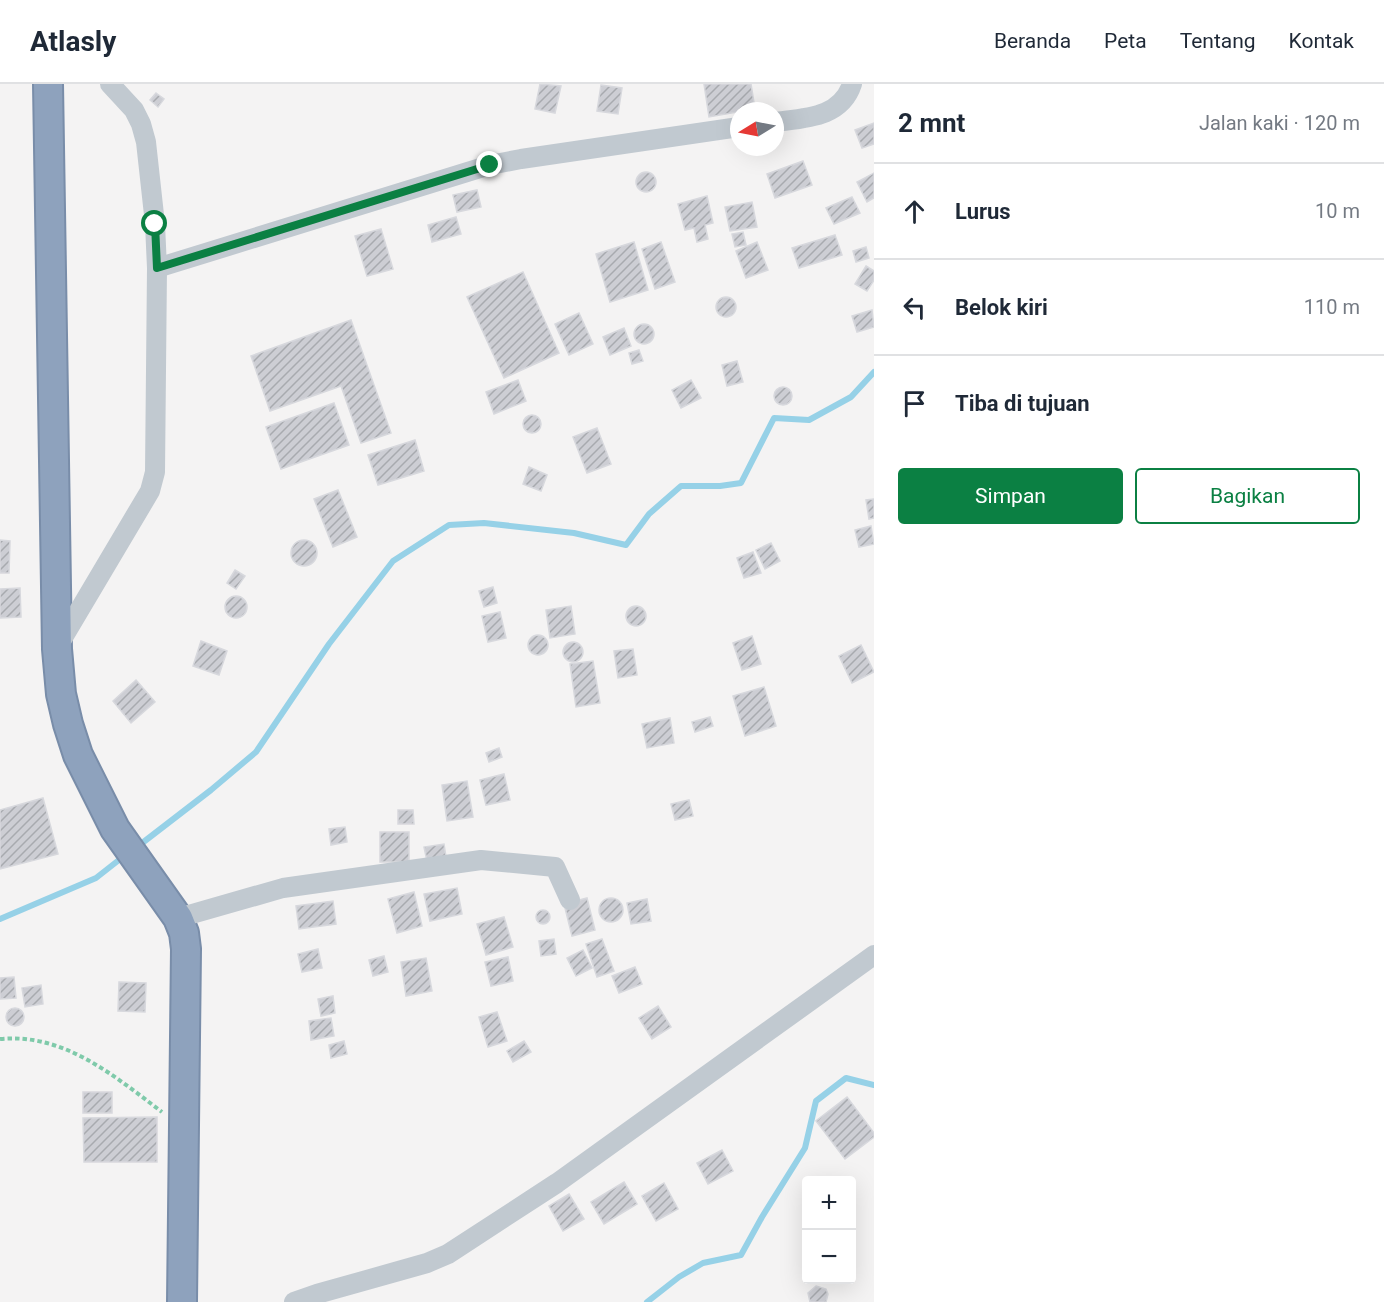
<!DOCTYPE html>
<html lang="id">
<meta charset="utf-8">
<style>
:root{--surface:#fff;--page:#f6f6f7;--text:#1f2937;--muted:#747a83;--line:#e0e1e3;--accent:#0b8043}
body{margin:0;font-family:Roboto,sans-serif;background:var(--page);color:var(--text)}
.controls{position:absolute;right:18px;bottom:18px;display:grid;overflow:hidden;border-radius:6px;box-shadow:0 6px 24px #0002}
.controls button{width:54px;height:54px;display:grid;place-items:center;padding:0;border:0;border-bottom:2px solid var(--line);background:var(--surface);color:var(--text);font:30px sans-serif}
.compass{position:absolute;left:730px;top:18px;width:54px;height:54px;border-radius:50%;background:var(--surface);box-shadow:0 6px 24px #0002;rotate:260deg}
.stop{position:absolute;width:18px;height:18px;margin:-14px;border:4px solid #0b8043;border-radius:50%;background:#fff}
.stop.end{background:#0b8043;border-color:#fff;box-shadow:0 2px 6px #0008}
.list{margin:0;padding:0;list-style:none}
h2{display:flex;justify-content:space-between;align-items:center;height:78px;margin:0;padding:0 24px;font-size:26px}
h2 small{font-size:20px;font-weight:400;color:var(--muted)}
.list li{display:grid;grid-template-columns:39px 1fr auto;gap:18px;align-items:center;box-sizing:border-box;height:96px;padding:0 24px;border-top:2px solid var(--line)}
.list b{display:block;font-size:22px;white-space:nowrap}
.list em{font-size:20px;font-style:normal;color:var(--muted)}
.actions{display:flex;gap:12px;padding:18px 24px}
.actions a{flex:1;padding:14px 0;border:2px solid var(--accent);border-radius:6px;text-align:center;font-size:21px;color:var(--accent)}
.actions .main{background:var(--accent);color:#fff}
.icon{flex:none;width:33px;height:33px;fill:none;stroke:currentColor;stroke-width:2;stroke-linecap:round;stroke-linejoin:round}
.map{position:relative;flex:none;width:874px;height:1218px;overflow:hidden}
header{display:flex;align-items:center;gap:36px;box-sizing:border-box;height:84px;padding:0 30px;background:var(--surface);border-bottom:2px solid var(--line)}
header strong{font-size:28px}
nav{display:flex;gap:33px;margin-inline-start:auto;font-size:21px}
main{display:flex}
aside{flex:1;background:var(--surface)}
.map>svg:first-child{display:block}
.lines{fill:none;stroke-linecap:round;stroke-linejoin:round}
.stream{stroke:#96d1e7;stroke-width:6}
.building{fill:url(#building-hatch);stroke:#d7d8dd;stroke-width:1.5}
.highway-casing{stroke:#798da9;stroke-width:32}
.path{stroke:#7fcaaa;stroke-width:4;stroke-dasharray:4.5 3;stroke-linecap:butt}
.minor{stroke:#c1c9d0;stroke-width:20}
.highway{stroke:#8ea2bd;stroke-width:28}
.route{stroke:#0b8043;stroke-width:8}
</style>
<header>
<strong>Atlasly</strong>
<nav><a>Beranda</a><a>Peta</a><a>Tentang</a><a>Kontak</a></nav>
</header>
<main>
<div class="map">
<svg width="874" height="1218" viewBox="0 0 874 1218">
<defs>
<pattern id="building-hatch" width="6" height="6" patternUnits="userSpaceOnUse" patternTransform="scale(1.5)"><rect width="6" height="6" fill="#cdced4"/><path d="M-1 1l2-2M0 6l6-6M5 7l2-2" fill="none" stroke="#a8aaaf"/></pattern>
</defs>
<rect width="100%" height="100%" fill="#f4f3f3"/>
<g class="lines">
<!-- stream -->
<g class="stream">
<polyline points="137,763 211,706 256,668 329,560 393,477 449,441 484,439 574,449 626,461 649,430 681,402 720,402 741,399 774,334 809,336 851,313 874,288"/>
<polyline points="0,835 96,794 124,772"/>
<polyline points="647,1218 679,1193 703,1179 741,1171 762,1133 805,1064 816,1017 846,994 874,1001"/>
</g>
</g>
<!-- building -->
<g class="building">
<polygon points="540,0 561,2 555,29 535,25"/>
<polygon points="704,0 751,0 755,25 709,33"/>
<polygon points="601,1 622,4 618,30 597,27"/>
<polygon points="156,9 164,15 158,23 150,16"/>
<polygon points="874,39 874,60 862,64 855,46"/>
<polygon points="803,77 812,101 775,114 767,90"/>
<circle cx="646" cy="98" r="10"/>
<polygon points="874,89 874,114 867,118 857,98"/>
<polygon points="477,106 481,123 457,128 453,111"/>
<polygon points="707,112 713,139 705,141 708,155 697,158 694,144 685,146 678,120"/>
<polygon points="852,113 860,129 834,140 826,124"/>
<polygon points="752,118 757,143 730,147 725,123"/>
<polygon points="456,133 461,150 432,158 428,141"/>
<polygon points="381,145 393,185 367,192 355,152"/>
<polygon points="743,148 746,161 735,163 732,150"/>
<polygon points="835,151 842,171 799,184 792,164"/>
<polygon points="634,158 648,206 610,218 596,170"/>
<polygon points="661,158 675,198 655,205 642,165"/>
<polygon points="757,158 768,186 746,194 736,167"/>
<polygon points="866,163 869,174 856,178 853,167"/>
<polygon points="866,182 874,187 874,196 867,207 855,200"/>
<polygon points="523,188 559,269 504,294 467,213"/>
<circle cx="726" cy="223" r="10"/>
<polygon points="872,226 874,243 857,248 852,232"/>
<polygon points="579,229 593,260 569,271 555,240"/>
<polygon points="351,236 391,349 361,359 341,302 270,327 251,272"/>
<circle cx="644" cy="250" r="10"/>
<polygon points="624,244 631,262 610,271 603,253"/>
<polygon points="639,266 643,277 632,280 629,269"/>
<polygon points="737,277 743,298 727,302 722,281"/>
<polygon points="518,296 526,317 494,330 486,308"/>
<polygon points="691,296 701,314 681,324 672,306"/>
<circle cx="783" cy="312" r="9"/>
<polygon points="334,319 349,361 281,385 266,343"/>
<circle cx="532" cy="340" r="9"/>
<polygon points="597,344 611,380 587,389 573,353"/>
<polygon points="415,356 424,387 378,401 368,371"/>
<polygon points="529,383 547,391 541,407 523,400"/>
<polygon points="338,406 357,453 333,463 314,415"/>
<polygon points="874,415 874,434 869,435 866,416"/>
<polygon points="871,442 874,460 859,463 855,446"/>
<circle cx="304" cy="469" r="13"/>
<polygon points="0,456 10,457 9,489 0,489"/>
<polygon points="771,459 780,477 765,485 756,466"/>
<polygon points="753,468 761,489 744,494 737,474"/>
<polygon points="235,486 245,492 236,505 227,499"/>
<polygon points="493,503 497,519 484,523 479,507"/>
<polygon points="20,504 21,533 0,534 0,505"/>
<circle cx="236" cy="523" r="11"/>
<polygon points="571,522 575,550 550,554 546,526"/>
<circle cx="636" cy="532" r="10"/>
<polygon points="500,528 506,554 488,558 482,532"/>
<circle cx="538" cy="561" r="10"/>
<polygon points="752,552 761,580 742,586 733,559"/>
<polygon points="201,557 227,567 219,591 193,582"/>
<circle cx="573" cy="568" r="10"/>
<polygon points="861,561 874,588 852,599 839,572"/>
<polygon points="633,565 637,591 618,594 614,567"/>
<polygon points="593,577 600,619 576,623 570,580"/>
<polygon points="136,596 155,618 131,639 113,617"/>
<polygon points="764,603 776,642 745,652 733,612"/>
<polygon points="710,633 713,642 695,648 692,638"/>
<polygon points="670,634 674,659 647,664 642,640"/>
<polygon points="499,664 502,673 489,678 486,669"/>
<polygon points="504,690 510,716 486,721 480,696"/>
<polygon points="467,697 473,733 447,737 442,701"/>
<polygon points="43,714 58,770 0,785 0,726"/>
<polygon points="689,716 693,732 675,736 671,720"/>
<polygon points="398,726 413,726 414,740 398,740"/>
<polygon points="345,743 347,758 331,761 329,745"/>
<rect x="380" y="748" width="29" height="30"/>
<polygon points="444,760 446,773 427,777 424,763"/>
<polygon points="457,804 462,830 430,837 424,810"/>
<polygon points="414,808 422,842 397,849 388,815"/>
<circle cx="611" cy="826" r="12"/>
<polygon points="587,814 595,846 572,852 564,820"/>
<polygon points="647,815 651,837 631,840 627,819"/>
<polygon points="333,817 336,840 299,845 296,822"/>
<circle cx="543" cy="833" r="7"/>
<polygon points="504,833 513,863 486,871 477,840"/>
<polygon points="554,855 556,870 541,872 539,857"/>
<polygon points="602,855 614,887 597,893 586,860"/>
<polygon points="318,865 322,884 302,888 298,870"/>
<polygon points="583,866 592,884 576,892 567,874"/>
<polygon points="384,872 388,888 373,892 369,876"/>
<polygon points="508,873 513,897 491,902 485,878"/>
<polygon points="426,874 432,907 406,912 401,878"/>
<polygon points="635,883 642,900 619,909 612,892"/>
<polygon points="14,893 16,914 0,915 0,894"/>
<polygon points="119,898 146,899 145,928 118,927"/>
<polygon points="41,901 43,920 25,923 22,904"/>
<polygon points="333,912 335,929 321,932 318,915"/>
<polygon points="658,922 671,943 652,955 639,934"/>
<circle cx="15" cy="933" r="9"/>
<polygon points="497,928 507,957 488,963 479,933"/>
<polygon points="331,934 334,952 311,956 309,937"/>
<polygon points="344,957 347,970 331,974 329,961"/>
<polygon points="524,957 531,968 513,978 507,967"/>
<rect x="83" y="1008" width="29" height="21"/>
<polygon points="847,1013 874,1049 874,1053 845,1075 816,1037"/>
<polygon points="157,1033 157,1078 84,1078 83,1034"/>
<polygon points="722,1066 733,1087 708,1100 697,1079"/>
<polygon points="624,1098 637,1120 604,1140 591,1118"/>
<polygon points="664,1099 678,1125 656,1137 642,1112"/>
<polygon points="569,1110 584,1135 563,1147 549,1122"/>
<polygon points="816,1202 826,1205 828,1210 826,1218 810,1218 808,1209"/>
</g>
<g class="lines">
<!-- highway casing -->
<g class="highway-casing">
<polyline id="highway" points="48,0 57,565 61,610 68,640 78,671 115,745 178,834 184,849 186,865 182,1218"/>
</g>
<!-- path -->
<path class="path" d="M0,955C64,949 113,991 162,1028"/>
<!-- minor -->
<g class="minor">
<path d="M775,38C805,34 841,34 852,0"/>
<polyline points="157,184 490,81 521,75 739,43"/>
<polyline points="58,562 150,407 155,388 157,184 155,140 146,58 141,40 134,26 110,0"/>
<polyline points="178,834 283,804 481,776 555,783 570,816"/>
<polyline points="294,1218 317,1210 427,1179 448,1170 557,1099 874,871"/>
</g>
<!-- highway -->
<use href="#highway" class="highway"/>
</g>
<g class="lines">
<!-- route -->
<polyline class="route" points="155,140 157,184 490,81"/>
</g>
</svg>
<div class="controls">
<button>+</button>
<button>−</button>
</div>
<svg class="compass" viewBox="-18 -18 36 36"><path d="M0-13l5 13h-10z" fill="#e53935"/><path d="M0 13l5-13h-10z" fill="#747a83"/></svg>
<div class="stop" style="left:155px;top:140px"></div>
<div class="stop end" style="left:490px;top:81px"></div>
</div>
<aside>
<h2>2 mnt<small>Jalan kaki · 120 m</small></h2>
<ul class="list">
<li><svg class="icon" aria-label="ahead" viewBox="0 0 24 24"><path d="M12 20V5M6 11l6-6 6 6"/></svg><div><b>Lurus</b></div><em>10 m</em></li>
<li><svg class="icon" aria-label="left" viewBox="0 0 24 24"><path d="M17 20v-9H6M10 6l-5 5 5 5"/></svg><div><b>Belok kiri</b></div><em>110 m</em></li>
<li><svg class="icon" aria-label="arrive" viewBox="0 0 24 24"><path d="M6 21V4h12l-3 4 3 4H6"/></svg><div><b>Tiba di tujuan</b></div></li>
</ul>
<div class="actions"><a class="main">Simpan</a><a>Bagikan</a></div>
</aside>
</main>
